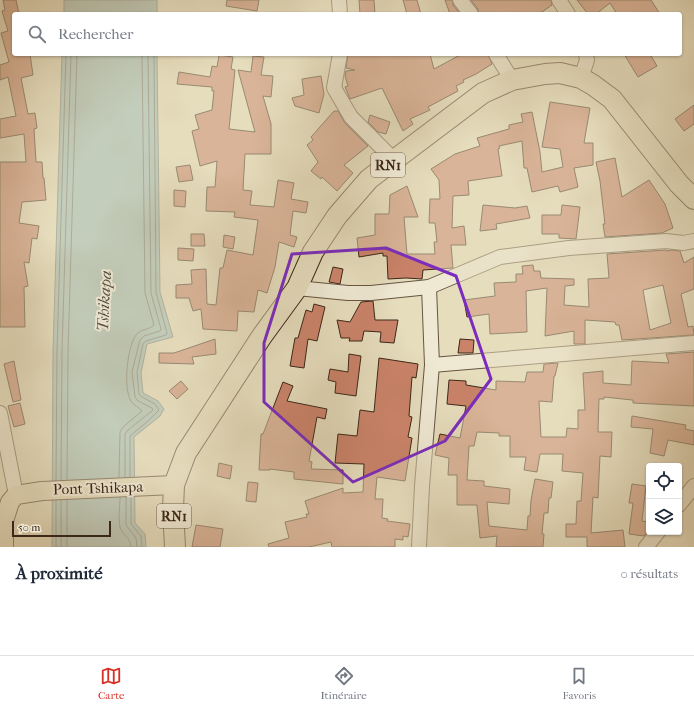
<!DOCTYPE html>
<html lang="fr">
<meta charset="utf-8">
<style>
:root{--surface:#fff;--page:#f6f6f7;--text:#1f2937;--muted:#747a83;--line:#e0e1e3;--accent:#d93025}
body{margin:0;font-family:"IM FELL French Canon",serif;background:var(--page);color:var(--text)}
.controls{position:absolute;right:12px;bottom:12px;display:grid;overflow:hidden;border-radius:4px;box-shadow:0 1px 3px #0004}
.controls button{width:36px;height:36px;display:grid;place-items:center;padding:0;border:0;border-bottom:1px solid var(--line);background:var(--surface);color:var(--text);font:20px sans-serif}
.scale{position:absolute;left:12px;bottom:10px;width:99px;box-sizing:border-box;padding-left:4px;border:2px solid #3c2718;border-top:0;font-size:11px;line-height:14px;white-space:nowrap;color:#3c2718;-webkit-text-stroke:3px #efe9d4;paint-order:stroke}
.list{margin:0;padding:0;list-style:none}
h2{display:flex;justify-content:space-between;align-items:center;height:52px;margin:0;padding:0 16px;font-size:17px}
h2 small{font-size:13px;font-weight:400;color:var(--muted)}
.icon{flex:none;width:22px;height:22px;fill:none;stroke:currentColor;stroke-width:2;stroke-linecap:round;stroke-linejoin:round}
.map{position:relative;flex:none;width:694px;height:547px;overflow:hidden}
.search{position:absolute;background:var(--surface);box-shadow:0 1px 3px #0004;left:12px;right:12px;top:12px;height:44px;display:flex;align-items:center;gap:10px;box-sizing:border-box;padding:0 14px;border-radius:4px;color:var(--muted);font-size:15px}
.sheet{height:108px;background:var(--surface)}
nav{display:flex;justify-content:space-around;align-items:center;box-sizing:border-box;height:56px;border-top:1px solid var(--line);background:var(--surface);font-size:11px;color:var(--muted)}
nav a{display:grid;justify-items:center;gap:2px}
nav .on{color:var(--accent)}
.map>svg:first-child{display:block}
.water{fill:#99bab9;stroke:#747f79}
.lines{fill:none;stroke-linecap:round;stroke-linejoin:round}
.shore{stroke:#6a7068;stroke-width:1}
.building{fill:#ca836a;stroke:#3c2718;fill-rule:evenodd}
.minor-casing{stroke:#665441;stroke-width:16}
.major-casing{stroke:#3c2718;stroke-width:20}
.highway-casing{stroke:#3c2718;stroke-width:22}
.minor{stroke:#efe9d4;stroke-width:14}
.major{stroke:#e6ddbd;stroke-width:18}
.highway{stroke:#e6ddbd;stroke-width:20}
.marked{fill:none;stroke:#7b2cbf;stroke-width:3;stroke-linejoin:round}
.labels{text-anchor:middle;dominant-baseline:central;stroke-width:4;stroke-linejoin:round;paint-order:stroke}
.shield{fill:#efe9d4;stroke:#726150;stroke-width:1}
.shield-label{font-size:14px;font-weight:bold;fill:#3c2718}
.street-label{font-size:15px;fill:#3c2718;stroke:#efe9d4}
.water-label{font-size:16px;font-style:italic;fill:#534c40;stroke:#efe9d4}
</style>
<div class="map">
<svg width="694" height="547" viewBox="0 0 694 547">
<rect width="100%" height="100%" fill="#e6ddbd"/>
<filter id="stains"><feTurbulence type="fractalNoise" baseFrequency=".005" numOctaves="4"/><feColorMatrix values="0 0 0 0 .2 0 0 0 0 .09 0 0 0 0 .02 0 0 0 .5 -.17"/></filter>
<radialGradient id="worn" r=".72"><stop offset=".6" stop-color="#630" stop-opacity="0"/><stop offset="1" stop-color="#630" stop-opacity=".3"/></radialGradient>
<!-- water -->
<g class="water">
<rect x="64" y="0" width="93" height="14"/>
<polygon points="62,54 157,54 160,292 173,337 147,344 141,373 143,393 158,401 164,409 160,416 134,437 135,523 145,534 146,547 52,547 53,351"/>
</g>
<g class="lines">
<!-- shore -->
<g class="shore">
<path d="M119,477L120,432L123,427L142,411C139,407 134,406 131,401C123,389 127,347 136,335C140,329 149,330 154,325L145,293L142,54"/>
<polyline points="125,477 125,434 128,430 153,410 152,408 138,401 135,397 132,372 140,340 144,336 160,331 161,329 151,293 148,54"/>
<polyline points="130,477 130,436 148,421 159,410 155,404 142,397 139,394 137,372 143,344 146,341 166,335 167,333 156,292 154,54"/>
<polyline points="56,480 57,351 66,54"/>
<polyline points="61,480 62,351 71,54"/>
<polyline points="67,480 68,351 77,54"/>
<path d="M120,497C120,507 118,518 120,527C123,537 130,536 131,547"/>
<polyline points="126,497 126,525 136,538 137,547"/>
<polyline points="131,497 131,524 141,536 142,547"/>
<polyline points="56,547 56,500"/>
<polyline points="61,547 61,500"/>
<polyline points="67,547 67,500"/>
</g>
</g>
<!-- building -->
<g class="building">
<polygon points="3,0 16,0 19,14 14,14 14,54 30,54 33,75 21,78 28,114 35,113 37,128 34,129 36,162 42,162 43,178 44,178 46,200 22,202 19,223 39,226 37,239 32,238 29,263 24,262 28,286 24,287 25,327 0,327 0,162 26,162 24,134 0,138 0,119 16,116 8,77 0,80 0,65 9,62 1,33 8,31 2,11 5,10"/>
<polygon points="227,0 259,0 257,11 226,6"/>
<polygon points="359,0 374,0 375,14 360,14"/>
<polygon points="403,0 417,0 421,14 407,14"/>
<polygon points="445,0 452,0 453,5 460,14 450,14"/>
<polygon points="471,0 551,0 552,5 539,14 479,14 478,9"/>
<polygon points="577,0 651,0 660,14 617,14 610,3 596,14 588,14"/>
<polygon points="348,54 430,54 434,69 462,54 488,54 492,64 476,74 463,80 464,82 456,86 458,91 428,107 430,110 410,119 413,124 403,131 382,88 350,99 345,87 348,86 345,76 346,71 355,70 346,68"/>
<polygon points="624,54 650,54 657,66 638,77"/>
<polygon points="219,55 233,57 231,69 235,70 229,129 255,132 238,70 251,72 253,56 264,57 261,75 273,76 271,97 263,96 271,124 271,154 245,154 243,190 252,191 250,205 274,207 278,180 294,183 291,199 308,202 306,213 293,211 290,235 297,237 294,247 279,242 275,267 267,293 258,290 254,312 238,311 237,331 203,329 201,309 193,311 189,298 176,298 176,285 192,284 191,270 206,269 207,304 216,305 220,268 223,268 227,250 253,255 258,220 234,217 235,212 206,211 207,187 215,187 217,161 200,166 192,131 199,129 195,115 212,110 214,91 212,91 212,87 177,84 179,72 210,77 212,66 217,67"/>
<polygon points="321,76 324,94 319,113 295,106 292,98 304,95 302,79"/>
<polygon points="550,102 590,108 584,143 593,143 593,165 574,168 578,187 560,192 558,186 532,192 527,168 524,168 522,141 499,146 500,148 498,149 502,176 468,181 469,195 453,196 452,228 464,226 466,245 451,245 453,268 423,270 422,279 406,278 388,279 387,256 383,256 383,253 359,257 357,238 375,235 375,214 389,214 390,195 407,186 418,217 404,217 407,254 435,254 434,242 437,242 435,223 429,223 430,199 440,199 439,180 431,169 455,154 480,146 477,138 509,129 509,125 523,122 521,114 532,112 540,152 542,172 563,167 560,149 542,147"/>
<polygon points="694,105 694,124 684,131 675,119"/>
<polygon points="334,111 338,111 345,123 368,146 344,165 353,173 337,191 322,177 321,179 311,171 318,162 307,145 313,140 311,137"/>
<polygon points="370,115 390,122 386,134 378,132 368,122"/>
<polygon points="615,158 622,197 649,180 665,204 673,228 662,233 605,237 603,224 605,224 600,181 596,162"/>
<polygon points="190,165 193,180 179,182 176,167"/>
<polygon points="174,190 186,191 185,207 174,206"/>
<polygon points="483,205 515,208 527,206 530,218 496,224 497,229 480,231"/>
<polygon points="562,205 580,207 576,239 559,238 559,234 542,234 542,215 561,215"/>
<polygon points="191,234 204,234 205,246 191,246"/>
<polygon points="224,235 235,237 233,249 223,247"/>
<polygon points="178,248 194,249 193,261 178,260"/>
<path d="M666,250L667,251L671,250L680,251L684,263L694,257V289L681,294L688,327L693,326L694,335L622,340L619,325H616L615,322L585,320V344H574V331L545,336L547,288L526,291L527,332L490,334L489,314L467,317L464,300L495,296L494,283L516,282V274H523L522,266L533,265L534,271H540L541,278L574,279V285L565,286L564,305L589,307L588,279L609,278L607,254ZM663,285L671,323L650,330L643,290Z"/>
<polygon points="333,267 343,269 340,284 329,282"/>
<polygon points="373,301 375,320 398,320 394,343 380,342 381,332 364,331 362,341 349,341 350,338 341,338 337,320 350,322 361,302"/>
<polygon points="314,304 325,307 317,341 308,339 304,368 290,366 295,338 298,338 306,310 312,312"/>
<polygon points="215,339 216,354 192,357 194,364 159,363 159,353 174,353"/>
<polygon points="460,339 474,340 473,353 458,353"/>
<polygon points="694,352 694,406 633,403 633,400 632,400 604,397 604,399 599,399 598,432 612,432 611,457 600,456 598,498 593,497 591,533 623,530 625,547 587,547 587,537 566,537 566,524 576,524 577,501 581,501 583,473 562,471 563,454 540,454 537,472 524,470 526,457 510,457 510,436 499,436 499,433 477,432 474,446 469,446 467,480 484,481 484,486 510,489 509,504 487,502 489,526 527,530 528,516 530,516 531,500 535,479 553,482 551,498 549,498 548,513 544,513 542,534 544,534 543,547 496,547 497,536 480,538 477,505 457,505 457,475 448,475 449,458 435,455 440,434 460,438 466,406 447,404 449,380 466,381 466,385 496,390 496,381 525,382 527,372 543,372 544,364 558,363 555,376 554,376 552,402 539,401 541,437 566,437 567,428 578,429 578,410 585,410 583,373 603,371 603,383 631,385 632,361 669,363 666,354"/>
<polygon points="349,354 361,356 356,396 335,393 336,382 328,380 330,369 348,372"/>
<polygon points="379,358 418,364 416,378 412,377 409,416 412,417 408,437 412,438 405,481 377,477 375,499 383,499 382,518 388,519 387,521 410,524 408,537 403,536 403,540 395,539 395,547 332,547 331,542 309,547 269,547 268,544 289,538 285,522 307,517 306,514 309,514 305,501 343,488 343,493 363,492 364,464 335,463 338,434 357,436 360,410 374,412"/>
<polygon points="14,361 21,400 13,402 4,364"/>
<polygon points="181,381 188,389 177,399 169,391"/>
<polygon points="283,382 293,386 287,401 327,409 325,419 317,417 309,461 312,462 311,469 343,470 343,484 294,479 294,472 270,469 270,470 259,470 261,434 263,434"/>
<polygon points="20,403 25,424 14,427 8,406"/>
<polygon points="632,416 686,425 685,429 694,431 694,445 668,440 664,456 650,453 653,429 631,427"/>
<polygon points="219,463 232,466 230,479 217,476"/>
<polygon points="248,482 258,483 256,502 246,501"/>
<polygon points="632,484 646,486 642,521 648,522 647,532 644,536 629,534 633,503 629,503"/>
<polygon points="196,525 223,529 220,547 192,547"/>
</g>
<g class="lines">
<!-- minor casing -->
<g class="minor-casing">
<g id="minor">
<polyline points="339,0 340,14"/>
<polyline points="460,0 471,14"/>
<polyline points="559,0 568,14"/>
<polyline points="340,54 334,88 351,117 394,160"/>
<polyline points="496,54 512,80"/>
<polyline points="581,78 587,60 586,54"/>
<polyline points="297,288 348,293 371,293 429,287 500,257 569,248 666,241 683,243 694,241"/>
<polyline points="432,365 694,343"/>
<polyline points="0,413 16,495"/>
<polyline points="679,505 694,486"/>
<polyline points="419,547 422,486 432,365 429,287"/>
<polyline points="646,547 658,532"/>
</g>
</g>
<!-- major casing -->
<g class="major-casing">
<polyline id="major" points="4,547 4,521 10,502 16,495 42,491 174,485"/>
</g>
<!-- highway casing -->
<g class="highway-casing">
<polyline id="highway" points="175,547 173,509 174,485 186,453 262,336 297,288 313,252 337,216 369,179 483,93 512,80 545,74 560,73 581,78 593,85 612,99 679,184 694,199"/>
</g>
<!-- minor -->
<use href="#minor" class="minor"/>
<!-- major -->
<use href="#major" class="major"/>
<!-- highway -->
<use href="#highway" class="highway"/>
</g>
<!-- marked area -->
<path d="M0 0H694V547H0ZM386,248L456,276L491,379L445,441L353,482L264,402V343L292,254Z" fill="#e6ddbd" fill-opacity=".55" fill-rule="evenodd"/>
<path class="marked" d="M386,248L456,276L491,379L445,441L353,482L264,402V343L292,254Z"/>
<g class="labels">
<!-- shield labels -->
<g class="shield">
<rect x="371" y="153" width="34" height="24" rx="3"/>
<rect x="157" y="504" width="34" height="24" rx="3"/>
</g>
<g class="shield-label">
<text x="388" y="165">RN1</text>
<text x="174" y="516">RN1</text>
</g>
<!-- street labels -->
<g class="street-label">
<text transform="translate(98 488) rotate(-2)">Pont Tshikapa</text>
</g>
<!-- water labels -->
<g class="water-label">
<text transform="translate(104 301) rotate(-87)">Tshikapa</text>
</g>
</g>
<rect width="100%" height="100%" filter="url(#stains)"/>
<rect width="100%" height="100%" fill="url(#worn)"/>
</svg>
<div class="controls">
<button><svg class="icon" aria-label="locate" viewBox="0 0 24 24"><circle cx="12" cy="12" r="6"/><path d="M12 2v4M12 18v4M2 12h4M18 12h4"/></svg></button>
<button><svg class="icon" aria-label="layers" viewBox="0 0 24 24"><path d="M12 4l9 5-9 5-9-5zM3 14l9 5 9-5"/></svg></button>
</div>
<div class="scale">50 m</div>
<div class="search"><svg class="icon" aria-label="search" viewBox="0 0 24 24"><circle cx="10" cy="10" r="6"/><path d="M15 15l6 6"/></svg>Rechercher</div>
</div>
<section class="sheet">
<h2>À proximité<small>0 résultats</small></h2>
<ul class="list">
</ul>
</section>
<nav>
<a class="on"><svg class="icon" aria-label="map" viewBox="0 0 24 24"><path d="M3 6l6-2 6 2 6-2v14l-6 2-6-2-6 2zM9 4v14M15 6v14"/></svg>Carte</a>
<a><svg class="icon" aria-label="directions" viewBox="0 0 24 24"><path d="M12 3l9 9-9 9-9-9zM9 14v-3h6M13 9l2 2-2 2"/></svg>Itinéraire</a>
<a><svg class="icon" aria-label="saved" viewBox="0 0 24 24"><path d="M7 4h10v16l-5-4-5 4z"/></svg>Favoris</a>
</nav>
